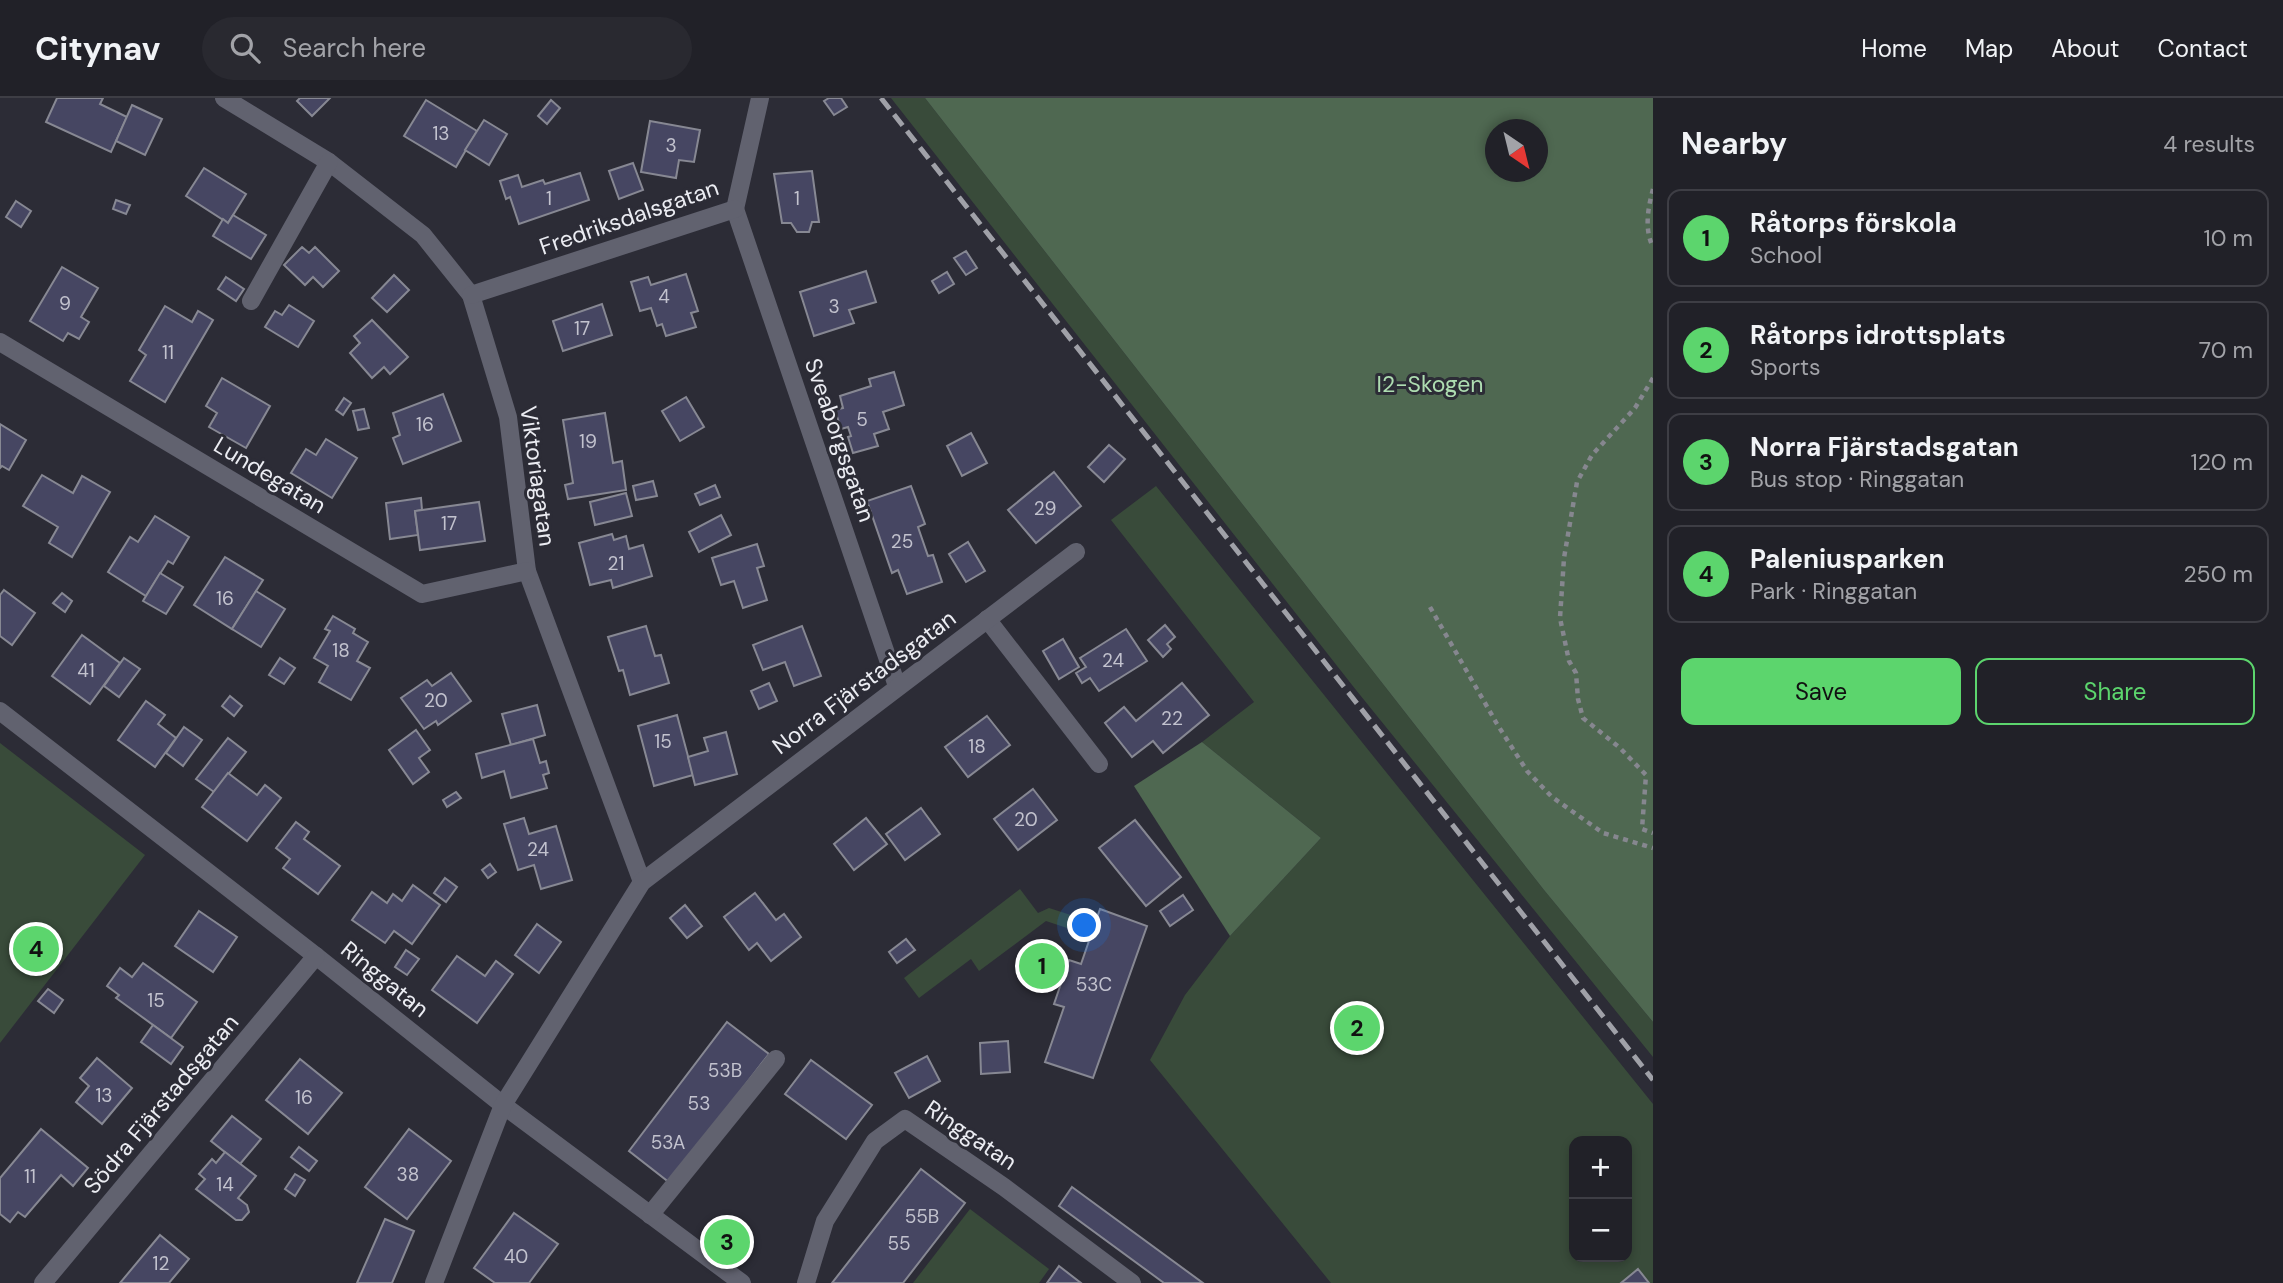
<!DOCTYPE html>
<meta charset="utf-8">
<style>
:root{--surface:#212128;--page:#292930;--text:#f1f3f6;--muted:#a2a3a8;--line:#3e3e45;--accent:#5cd56d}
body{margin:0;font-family:"DM Sans",sans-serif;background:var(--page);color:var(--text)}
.controls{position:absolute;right:21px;bottom:21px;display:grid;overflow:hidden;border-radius:14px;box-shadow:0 4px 10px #0003}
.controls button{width:63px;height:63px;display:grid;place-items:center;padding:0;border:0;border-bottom:2px solid var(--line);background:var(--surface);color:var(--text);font:35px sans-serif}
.compass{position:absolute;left:1485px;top:21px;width:63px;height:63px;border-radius:50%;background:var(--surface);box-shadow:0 4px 10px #0003;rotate:145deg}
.you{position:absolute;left:1085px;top:828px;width:24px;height:24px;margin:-18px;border:5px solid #fff;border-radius:50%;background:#1a73e8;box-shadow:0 0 0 10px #1a73e833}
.badge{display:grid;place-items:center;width:46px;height:46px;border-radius:50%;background:var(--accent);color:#111;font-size:23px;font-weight:700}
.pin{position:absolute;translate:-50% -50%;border:4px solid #fff;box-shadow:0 2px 7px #0006}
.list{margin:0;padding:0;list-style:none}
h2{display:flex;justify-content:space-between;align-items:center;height:91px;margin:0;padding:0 28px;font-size:30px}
h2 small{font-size:23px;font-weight:400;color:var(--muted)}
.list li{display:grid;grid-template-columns:46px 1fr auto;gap:21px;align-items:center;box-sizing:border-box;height:98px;margin:0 14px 14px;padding:0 14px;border:2px solid var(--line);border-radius:14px}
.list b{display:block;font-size:26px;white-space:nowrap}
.list p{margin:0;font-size:23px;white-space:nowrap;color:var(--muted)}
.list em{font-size:23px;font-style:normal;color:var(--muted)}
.actions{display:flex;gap:14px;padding:21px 28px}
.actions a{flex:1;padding:16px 0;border:2px solid var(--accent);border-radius:14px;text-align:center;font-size:24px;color:var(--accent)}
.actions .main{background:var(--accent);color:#111}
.icon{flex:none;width:38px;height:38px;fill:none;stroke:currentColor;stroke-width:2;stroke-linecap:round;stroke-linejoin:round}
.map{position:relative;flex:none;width:1653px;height:1185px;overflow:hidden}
header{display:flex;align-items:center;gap:42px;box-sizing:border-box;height:98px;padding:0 35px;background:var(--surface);border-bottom:2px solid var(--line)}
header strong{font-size:33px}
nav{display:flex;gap:38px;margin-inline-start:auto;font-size:24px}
.search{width:490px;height:63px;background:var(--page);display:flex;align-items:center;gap:18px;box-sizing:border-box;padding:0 24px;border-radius:38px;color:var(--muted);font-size:26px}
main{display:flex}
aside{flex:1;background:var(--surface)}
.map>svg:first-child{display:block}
.green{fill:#394b3a;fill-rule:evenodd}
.forest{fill:#4f6851;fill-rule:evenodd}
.building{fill:#464662;stroke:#878893;stroke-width:2}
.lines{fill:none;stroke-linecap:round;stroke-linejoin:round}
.path{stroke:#86878f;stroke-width:4.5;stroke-dasharray:5 5;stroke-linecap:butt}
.minor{stroke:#61626f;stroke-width:18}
.rail{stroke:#a0a1a8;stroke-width:5;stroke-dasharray:14 7;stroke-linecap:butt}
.labels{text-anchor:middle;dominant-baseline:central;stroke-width:6;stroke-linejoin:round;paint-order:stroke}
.number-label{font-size:19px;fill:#c2c2ce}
.street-label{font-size:23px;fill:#ebecf2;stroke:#2c2c36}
.park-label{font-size:23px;fill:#aeddb1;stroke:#2c2c36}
</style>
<header>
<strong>Citynav</strong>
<div class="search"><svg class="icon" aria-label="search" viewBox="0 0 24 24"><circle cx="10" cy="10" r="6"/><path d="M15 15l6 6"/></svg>Search here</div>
<nav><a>Home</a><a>Map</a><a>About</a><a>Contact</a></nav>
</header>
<main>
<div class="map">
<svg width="1653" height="1185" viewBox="0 0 1653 1185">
<rect width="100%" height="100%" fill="#2c2c36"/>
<!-- green -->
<g class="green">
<polygon points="891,0 925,0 1544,792 1653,924 1653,959 1356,592"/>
<path d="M1156,388L1653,1006V1185H1331L1150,962L1185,897L1230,838L1321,740L1202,644L1254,604L1111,422ZM1574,1043H1627V1159H1574Z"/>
<polygon points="0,645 145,757 0,945"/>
<polygon points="1020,791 1038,815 1049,810 1074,818 1067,830 1046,823 979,873 971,861 919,900 904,880"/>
<polygon points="970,1111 1049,1171 1039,1185 913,1185"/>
</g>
<!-- forest -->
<g class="forest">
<path d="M925,0H1653V924L1544,792ZM1496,32H1538V74H1496Z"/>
<polygon points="1202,644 1321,740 1230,838 1134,688"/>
</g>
<!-- building -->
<g class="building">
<polygon points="57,0 103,0 100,6 127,19 111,54 46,24"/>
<polygon points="300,0 330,0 312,18 297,3"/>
<polygon points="829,0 841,0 847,9 834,17 824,3"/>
<polygon points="426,2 477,33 456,69 404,38"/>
<polygon points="551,2 560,10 547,26 538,18"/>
<polygon points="132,7 162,21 145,57 116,43"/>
<polygon points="484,22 507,36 489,67 465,52"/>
<polygon points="650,23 700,32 694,64 679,62 676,80 641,74"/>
<polygon points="633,65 643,92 619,101 609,73"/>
<polygon points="204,70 246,96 228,125 186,98"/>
<polygon points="812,73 819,124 812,124 809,134 797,134 791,125 782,125 774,76"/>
<polygon points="580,75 589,102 519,126 510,99 506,101 500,83 518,77 522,89 543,82 545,86"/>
<polygon points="116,102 130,107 126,116 113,111"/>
<polygon points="16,103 31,113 21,129 6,119"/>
<polygon points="233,117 266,137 251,161 213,138 223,121 228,125"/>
<polygon points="302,149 309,155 315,149 339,173 323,189 313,179 305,187 284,167"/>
<polygon points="966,153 977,170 966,177 954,160"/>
<polygon points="62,169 98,190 81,219 89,224 79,241 68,235 63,243 30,223"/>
<polygon points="866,173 876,204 849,212 854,225 814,238 800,194"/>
<polygon points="947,174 954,186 939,195 932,183"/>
<polygon points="686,176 698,213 691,215 696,229 666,238 662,226 657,228 651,210 640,213 631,184 648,179 651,187"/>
<polygon points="394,177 409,192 387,214 372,200"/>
<polygon points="226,179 244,191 236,203 218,191"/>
<polygon points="602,206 612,237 563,253 553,223"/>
<polygon points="289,207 314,223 298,249 265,229 275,213 282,217"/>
<polygon points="165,208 192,224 198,213 213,222 165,304 130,283 146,257 139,252"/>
<polygon points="372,222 408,259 390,276 384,269 372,280 350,255 360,245 354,238"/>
<polygon points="894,274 904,307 883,314 889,331 874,336 878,348 853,355 848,339 851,338 848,329 841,331 835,312 843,310 840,298 871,288 869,281"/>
<polygon points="222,280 270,308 246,350 209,329 217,315 206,308"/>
<polygon points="443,296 461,343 403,366 393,340 400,337 393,315"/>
<polygon points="686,299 704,329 680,343 662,313"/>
<polygon points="344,300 351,305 343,317 336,312"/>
<polygon points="364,311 369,330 358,332 353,313"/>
<polygon points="605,315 613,365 622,363 626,392 568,401 565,387 573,385 563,322"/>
<polygon points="0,326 26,342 9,372 2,368 0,370"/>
<polygon points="971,335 987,365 962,378 947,348"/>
<polygon points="326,341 357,360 332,400 291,375 306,351 316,357"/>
<polygon points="1109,347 1125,361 1104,384 1088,369"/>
<polygon points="1054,374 1081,408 1036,445 1008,412"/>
<polygon points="42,377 73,395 82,378 110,394 72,459 49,445 58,429 23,408"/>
<polygon points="653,383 657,398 636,402 633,388"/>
<polygon points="715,387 720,399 700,407 695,396"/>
<polygon points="911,388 925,426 918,429 928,458 933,457 942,484 907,496 898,472 892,475 867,403"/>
<polygon points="626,395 632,418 595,427 590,404"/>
<polygon points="421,400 422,412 415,413 418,437 390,441 386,405"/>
<polygon points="479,404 485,443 420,452 415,413"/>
<polygon points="721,417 731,437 699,454 689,434"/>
<polygon points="155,418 189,439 173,466 168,463 146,498 108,474 130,439 138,444"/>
<polygon points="612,436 614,442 626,438 629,451 643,447 652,478 613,490 611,482 590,487 579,445"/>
<polygon points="968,444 985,473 966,484 949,456"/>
<polygon points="757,446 764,468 757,470 767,502 743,510 734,483 721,487 712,460"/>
<polygon points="225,459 263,482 232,531 194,507"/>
<polygon points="160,475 183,489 166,516 143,503"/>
<polygon points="4,492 35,515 12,547 0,538 0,497"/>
<polygon points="256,493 285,511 261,549 232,531"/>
<polygon points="62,495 72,503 65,514 53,505"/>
<polygon points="333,518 355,531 353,535 368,544 357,563 370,570 351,602 319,584 328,568 314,560 330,533 325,531"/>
<polygon points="1165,527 1175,539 1167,546 1171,551 1163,559 1148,542"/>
<polygon points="646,528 655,558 661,557 669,585 630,597 623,572 619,573 608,539"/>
<polygon points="802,528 821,578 794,588 785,564 763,572 753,547"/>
<polygon points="1126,531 1147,563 1099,593 1090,580 1082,585 1076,575 1086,569 1080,560"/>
<polygon points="82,537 120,565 90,606 52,578"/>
<polygon points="1063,541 1079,569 1059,581 1043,553"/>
<polygon points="124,560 140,571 119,599 104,588"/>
<polygon points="280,560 295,570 284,586 269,577"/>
<polygon points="451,575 471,603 438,627 436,623 424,631 401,600 427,582 432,588"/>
<polygon points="769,585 777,603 759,611 751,593"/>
<polygon points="1182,585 1209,617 1163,655 1153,643 1132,659 1105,625 1124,609 1136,623"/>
<polygon points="230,598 242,608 234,618 222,608"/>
<polygon points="146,603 165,617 158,626 176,640 155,669 118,642"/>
<polygon points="537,607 545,637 511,647 502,616"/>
<polygon points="677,617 693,677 654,688 638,628"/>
<polygon points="987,618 1010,647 968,679 945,649"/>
<polygon points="184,629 202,642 183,668 166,655"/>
<polygon points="416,632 430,652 419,660 429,674 413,686 389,652"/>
<polygon points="726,634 737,676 695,687 688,659 708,653 704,640"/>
<polygon points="228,640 246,654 214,694 196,681"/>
<polygon points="533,641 540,665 546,663 549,675 543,677 547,690 511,700 504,673 482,680 476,656"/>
<polygon points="228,675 257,697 265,687 281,700 247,743 202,709"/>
<polygon points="1033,691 1057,722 1018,752 994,721"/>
<polygon points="456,694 461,700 447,709 443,702"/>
<polygon points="921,710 940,736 905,762 886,736"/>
<polygon points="524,720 529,736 556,728 572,782 541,791 534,767 518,772 504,726"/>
<polygon points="866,720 887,746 854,772 834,746"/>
<polygon points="1135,722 1181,779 1146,808 1099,750"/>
<polygon points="296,724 309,734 304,741 340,768 318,796 283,770 290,761 276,750"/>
<polygon points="490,766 496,774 488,780 482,772"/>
<polygon points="445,780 457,789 446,804 434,795"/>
<polygon points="413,787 440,807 412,846 394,833 385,845 352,822 372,794 387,805 393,796 402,803"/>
<polygon points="755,795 776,822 784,816 801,839 771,863 757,845 749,852 724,819"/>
<polygon points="1183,797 1193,812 1170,828 1160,813"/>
<polygon points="685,807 702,828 687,840 670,820"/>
<polygon points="1100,811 1147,828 1093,980 1045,964 1064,909 1054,906 1069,862 1081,866"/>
<polygon points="199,813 237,839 213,874 175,848"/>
<polygon points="537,826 561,844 539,875 515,857"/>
<polygon points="906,841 915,852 897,865 889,854"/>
<polygon points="406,852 419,861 407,877 395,869"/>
<polygon points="457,858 485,878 496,863 513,876 477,925 432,892"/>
<polygon points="143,865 197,904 171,940 116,900 119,897 107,888 120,870 132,879"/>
<polygon points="48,891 63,902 54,915 38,903"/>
<polygon points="727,924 769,956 670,1085 629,1053"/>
<polygon points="153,927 183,949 171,966 141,944"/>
<polygon points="1008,943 1010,974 981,976 980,945"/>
<polygon points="927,958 940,983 909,1000 895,975"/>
<polygon points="97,960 132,990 102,1026 76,1004 89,988 80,980"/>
<polygon points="300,961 342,995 308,1036 266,1002"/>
<polygon points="811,962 872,1007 846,1041 785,996"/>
<polygon points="232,1018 261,1041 240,1066 211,1043"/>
<polygon points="41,1031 88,1070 73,1088 61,1077 25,1119 18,1114 10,1124 0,1116 0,1080"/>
<polygon points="409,1031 451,1063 407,1121 365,1089"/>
<polygon points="299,1049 317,1063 309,1073 291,1059"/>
<polygon points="225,1054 256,1078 238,1100 247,1107 249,1114 242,1122 236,1122 196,1091 205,1081 199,1076 212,1061 216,1065"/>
<polygon points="921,1071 965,1105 903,1185 832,1185"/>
<polygon points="295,1076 305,1082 295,1098 285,1091"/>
<polygon points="1072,1089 1203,1185 1164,1185 1059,1108"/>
<polygon points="514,1115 558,1146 529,1185 495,1185 474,1170"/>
<polygon points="385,1121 414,1133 392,1185 357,1185"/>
<polygon points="160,1137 189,1161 169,1185 120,1185"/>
<polygon points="1059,1168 1081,1185 1047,1185"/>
<polygon points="1638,1171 1649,1185 1621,1185"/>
</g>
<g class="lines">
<!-- path -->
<g class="path">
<path d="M1653,91C1648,110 1644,131 1653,149"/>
<polyline points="1653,280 1635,310 1592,357 1577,384 1564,460 1560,520 1569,563 1576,575 1578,601 1583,620 1620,650 1646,677 1642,731 1653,735"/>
<polyline points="1430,509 1497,626 1527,673 1552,699 1603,735 1653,750"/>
</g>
<!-- minor -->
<g class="minor">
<polyline points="224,0 329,64 423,137 471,197 508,319 527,473 642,784"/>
<polyline points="735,111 897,588"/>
<polyline points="735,111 760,0"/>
<polyline points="471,197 735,111"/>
<polyline points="251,203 329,64"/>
<polyline points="0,244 422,496 527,473"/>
<polyline points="987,521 1099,666"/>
<polyline points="0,613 316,858 503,1007 742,1185"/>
<polyline points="650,1117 776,961"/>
<polyline points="43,1185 316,858"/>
<polyline points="434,1185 503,1007 642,784 1076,454"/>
<polyline points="806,1185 825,1123 875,1043 905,1021 1004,1089 1132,1185"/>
</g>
<!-- rail -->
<polyline class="rail" points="881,0 1653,982"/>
</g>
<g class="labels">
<!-- number labels -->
<g class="number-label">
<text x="441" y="35">13</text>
<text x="671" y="47">3</text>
<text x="549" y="100">1</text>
<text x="797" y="100">1</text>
<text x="664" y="198">4</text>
<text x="65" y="205">9</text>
<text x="834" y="208">3</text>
<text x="582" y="230">17</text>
<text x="168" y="254">11</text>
<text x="862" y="321">5</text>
<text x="425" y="326">16</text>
<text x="588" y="343">19</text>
<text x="1045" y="410">29</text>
<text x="449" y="425">17</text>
<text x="902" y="443">25</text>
<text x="616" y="465">21</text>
<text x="225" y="500">16</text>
<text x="341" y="552">18</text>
<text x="1113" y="562">24</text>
<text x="86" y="572">41</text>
<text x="436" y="602">20</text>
<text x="1172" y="620">22</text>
<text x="663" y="643">15</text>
<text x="977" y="648">18</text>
<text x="1026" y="721">20</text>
<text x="538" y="751">24</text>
<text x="1094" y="886">53C</text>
<text x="156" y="902">15</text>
<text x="725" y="972">53B</text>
<text x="104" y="997">13</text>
<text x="304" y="999">16</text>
<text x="699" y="1005">53</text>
<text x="668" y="1044">53A</text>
<text x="408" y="1076">38</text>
<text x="30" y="1078">11</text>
<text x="225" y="1086">14</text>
<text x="922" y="1118">55B</text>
<text x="899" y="1145">55</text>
<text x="516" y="1158">40</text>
<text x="161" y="1165">12</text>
</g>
<!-- street labels -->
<g class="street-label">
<text transform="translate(629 119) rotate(-19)">Fredriksdalsgatan</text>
<text transform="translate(840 342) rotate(71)">Sveaborgsgatan</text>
<text transform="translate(270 377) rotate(31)">Lundegatan</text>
<text transform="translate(538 378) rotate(82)">Viktoriagatan</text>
<text transform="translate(864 584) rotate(-37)">Norra Fjärstadsgatan</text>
<text transform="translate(385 881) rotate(39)">Ringgatan</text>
<text transform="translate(161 1006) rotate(-50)">Södra Fjärstadsgatan</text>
<text transform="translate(971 1037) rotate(34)">Ringgatan</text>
</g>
<!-- park labels -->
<g class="park-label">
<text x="1430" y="286">I2-Skogen</text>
</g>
</g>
</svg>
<div class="controls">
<button>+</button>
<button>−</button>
</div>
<svg class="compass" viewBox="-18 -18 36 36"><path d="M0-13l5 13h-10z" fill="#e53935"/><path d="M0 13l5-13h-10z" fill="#a2a3a8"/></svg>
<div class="you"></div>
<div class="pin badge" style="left:1042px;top:868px">1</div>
<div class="pin badge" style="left:1357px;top:930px">2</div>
<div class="pin badge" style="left:727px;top:1144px">3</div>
<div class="pin badge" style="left:36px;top:851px">4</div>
</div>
<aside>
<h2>Nearby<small>4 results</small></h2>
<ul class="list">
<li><span class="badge">1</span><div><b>Råtorps förskola</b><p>School</p></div><em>10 m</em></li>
<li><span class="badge">2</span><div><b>Råtorps idrottsplats</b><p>Sports</p></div><em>70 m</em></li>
<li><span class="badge">3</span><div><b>Norra Fjärstadsgatan</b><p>Bus stop · Ringgatan</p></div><em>120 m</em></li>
<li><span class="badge">4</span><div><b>Paleniusparken</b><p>Park · Ringgatan</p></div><em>250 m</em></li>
</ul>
<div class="actions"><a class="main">Save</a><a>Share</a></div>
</aside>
</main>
